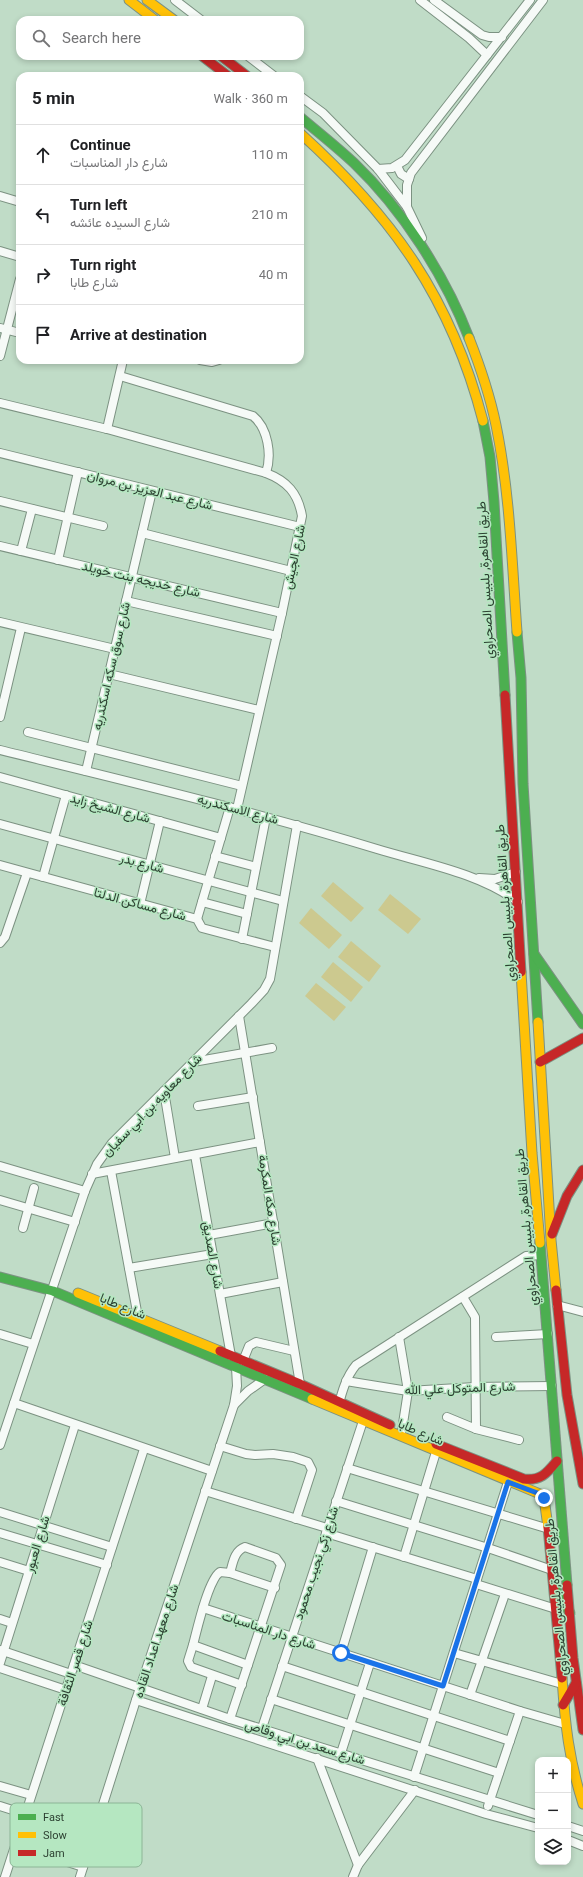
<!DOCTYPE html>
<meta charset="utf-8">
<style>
:root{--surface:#fff;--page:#f6f6f6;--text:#202124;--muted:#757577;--line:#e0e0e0}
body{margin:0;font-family:Roboto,Vazirmatn,sans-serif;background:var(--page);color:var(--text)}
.controls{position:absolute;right:12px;bottom:12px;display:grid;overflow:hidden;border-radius:8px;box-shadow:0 2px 6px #0003}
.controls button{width:36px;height:36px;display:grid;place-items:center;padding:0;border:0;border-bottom:1px solid var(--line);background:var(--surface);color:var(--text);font:20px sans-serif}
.stop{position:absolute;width:12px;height:12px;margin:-9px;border:3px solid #1a73e8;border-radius:50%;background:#fff}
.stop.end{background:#1a73e8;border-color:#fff;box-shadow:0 1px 4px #0008}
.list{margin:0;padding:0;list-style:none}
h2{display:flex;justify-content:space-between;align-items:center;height:52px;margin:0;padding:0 16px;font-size:17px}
h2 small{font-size:13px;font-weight:400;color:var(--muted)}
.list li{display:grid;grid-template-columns:26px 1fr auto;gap:12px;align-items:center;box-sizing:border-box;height:60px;padding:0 16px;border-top:1px solid var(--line)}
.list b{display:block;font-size:15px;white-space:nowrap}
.list p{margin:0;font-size:13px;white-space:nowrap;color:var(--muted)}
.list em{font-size:13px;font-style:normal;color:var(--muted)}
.icon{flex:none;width:22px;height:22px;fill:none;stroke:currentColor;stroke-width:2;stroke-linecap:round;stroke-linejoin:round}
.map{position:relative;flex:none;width:583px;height:1877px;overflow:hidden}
.search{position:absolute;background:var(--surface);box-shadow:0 2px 6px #0003;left:16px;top:16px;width:288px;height:44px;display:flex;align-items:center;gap:10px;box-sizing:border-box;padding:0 14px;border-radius:12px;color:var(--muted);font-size:15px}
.panel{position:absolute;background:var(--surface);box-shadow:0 2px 6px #0003;left:16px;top:72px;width:288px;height:292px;border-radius:12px}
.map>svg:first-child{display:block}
.pitch{fill:#ccc98f}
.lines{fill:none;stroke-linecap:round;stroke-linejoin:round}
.street-casing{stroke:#7c9282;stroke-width:10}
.fast-casing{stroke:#7c9282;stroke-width:11}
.slow-casing{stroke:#7c9282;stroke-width:11}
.jam-casing{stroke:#7c9282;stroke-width:11}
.street{stroke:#f6faf7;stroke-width:8}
.fast{stroke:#4caf50;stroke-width:9}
.slow{stroke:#ffc107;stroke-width:9}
.jam{stroke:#c62828;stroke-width:9}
.route{stroke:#1a73e8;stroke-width:5}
.labels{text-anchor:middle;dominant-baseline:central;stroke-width:3;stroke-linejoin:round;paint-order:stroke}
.street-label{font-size:13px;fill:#2c4031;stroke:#b5e7c1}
.key{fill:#b5e7c1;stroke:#8cb596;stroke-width:1}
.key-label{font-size:11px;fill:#2c4031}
</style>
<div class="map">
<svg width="583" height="1877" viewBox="0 0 583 1877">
<rect width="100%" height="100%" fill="#c0dcc7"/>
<!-- pitch -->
<g class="pitch">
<polygon points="333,882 364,908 351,922 321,896"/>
<polygon points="390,894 421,919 408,934 378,910"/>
<polygon points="311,908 342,935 329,949 299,923"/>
<polygon points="351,941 381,966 369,982 338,957"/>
<polygon points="333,962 363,987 351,1002 321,977"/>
<polygon points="316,983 346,1007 334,1021 305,996"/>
</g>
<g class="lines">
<!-- street casing -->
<g class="street-casing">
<g id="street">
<polyline points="175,0 201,20"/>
<polyline points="420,0 469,38 487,55"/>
<polyline points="434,0 482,35 489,37 502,37"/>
<polyline points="248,56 274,76"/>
<polyline points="300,96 323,113 378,169 407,207 422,238"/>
<polyline points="397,166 401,174 409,179"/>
<polyline points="378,169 392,168 405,160 530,0"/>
<polyline points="0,196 20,202"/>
<polyline points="407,207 407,185 411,173 543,0"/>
<polyline points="0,251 20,257"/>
<polyline points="0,328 20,333"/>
<polyline points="0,356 20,279"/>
<polyline points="200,360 212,362 219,360"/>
<path d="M120,376L253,416C268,428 272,455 266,473"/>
<path d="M0,403L107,429L266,473C287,481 298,493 302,516L282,613L237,809"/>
<polyline points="107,429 123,360"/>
<polyline points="0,453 300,527"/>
<polyline points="0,501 103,526"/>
<polyline points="142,533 291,571"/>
<polyline points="0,546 282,613"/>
<polyline points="21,551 32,509"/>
<polyline points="58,560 78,472"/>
<polyline points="126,601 277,636"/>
<polyline points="0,622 115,649"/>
<polyline points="109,674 259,710"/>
<polyline points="0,717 21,628"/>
<polyline points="28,732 242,786"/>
<path d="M0,750C126,781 253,811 377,849C423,863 480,873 518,902"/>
<polyline points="86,771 152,491"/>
<polyline points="0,777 221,838"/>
<polyline points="0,824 283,901"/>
<polyline points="215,856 256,867"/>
<polyline points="0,865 197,919 202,928 275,947"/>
<polyline points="43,877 66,795"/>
<polyline points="479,878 495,879 516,872"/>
<polyline points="202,902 247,914"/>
<polyline points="140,904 160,821"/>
<polyline points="197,919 230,807"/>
<polyline points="242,939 266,817"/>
<polyline points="0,943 5,937 27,873"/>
<polyline points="239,1016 300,1384"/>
<polyline points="193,1062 272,1048"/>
<polyline points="164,1091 175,1158"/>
<polyline points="198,1106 253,1097"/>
<polyline points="195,1155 231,1356"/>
<polyline points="0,1166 85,1191"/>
<polyline points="111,1171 138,1317"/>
<polyline points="92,1174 260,1142"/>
<polyline points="0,1200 75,1222"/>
<polyline points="23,1228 34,1188"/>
<polyline points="209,1235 274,1223"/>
<polyline points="129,1268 213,1254"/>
<polyline points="220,1294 283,1282"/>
<polyline points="463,1297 475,1317 476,1429"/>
<polyline points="557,1305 583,1312"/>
<polyline points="0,1334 33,1344"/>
<polyline points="399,1337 408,1391 402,1430"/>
<polyline points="496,1337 548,1334"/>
<polyline points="243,1361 249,1346 256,1342 294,1351"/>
<polyline points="346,1381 408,1391 475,1387 552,1386"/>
<polyline points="14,1403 212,1471"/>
<polyline points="234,1405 248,1391 265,1379"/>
<path d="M338,1407C342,1392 346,1377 356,1365L526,1256L541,1255"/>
<polyline points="447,1417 476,1429 519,1440"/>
<polyline points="0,1445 85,1191 97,1164 112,1143 251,1004 264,990 270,979 297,825"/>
<polyline points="220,1446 246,1454 255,1455 273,1454 293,1457 308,1462 312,1470 296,1519"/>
<polyline points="347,1468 549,1529"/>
<polyline points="205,1491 327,1528"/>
<polyline points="336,1501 488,1548 552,1570"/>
<polyline points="0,1512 112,1547"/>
<polyline points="0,1533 107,1565"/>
<polyline points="326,1533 477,1579"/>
<polyline points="404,1557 436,1452"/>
<polyline points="0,1562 29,1571"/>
<path d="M230,1573C233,1563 234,1551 245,1547L276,1558L281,1565L230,1719"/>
<polyline points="476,1584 556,1609"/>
<polyline points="203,1608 520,1711 565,1724"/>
<polyline points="0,1619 12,1623"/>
<polyline points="193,1645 188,1661 191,1667 242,1685"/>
<polyline points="0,1650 71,1674"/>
<polyline points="341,1653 373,1547"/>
<polyline points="454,1653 562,1684"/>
<polyline points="0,1663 75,1425"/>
<polyline points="74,1665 230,1719 538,1815"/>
<path d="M248,1665L193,1645C197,1630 208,1580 220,1572L230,1573L275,1588"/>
<polyline points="282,1666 510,1741"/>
<polyline points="0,1668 66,1690"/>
<polyline points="470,1695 505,1594"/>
<polyline points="271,1699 499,1773"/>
<polyline points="136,1700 486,1814 538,1828"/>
<polyline points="202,1709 212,1676"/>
<polyline points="262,1728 363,1421"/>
<polyline points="341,1753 370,1663"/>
<polyline points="317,1758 358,1865"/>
<polyline points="414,1777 508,1482"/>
<polyline points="0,1786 31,1795"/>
<polyline points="0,1806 25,1814"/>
<polyline points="488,1806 520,1711"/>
<polyline points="568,1826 583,1831"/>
<polyline points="568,1840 583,1846"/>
<polyline points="15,1845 83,1867"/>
<polyline points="5,1877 144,1449"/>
<polyline points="80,1877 136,1700 234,1405 237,1386 236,1367"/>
<polyline points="353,1877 358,1865 415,1790"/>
</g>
</g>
<!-- fast casing -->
<g class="fast-casing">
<g id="fast">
<path d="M300,117C318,132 337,147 354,163C402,209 445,275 469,338"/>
<polyline points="483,421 490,457 494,502 505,695"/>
<polyline points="517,632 521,678 523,784 538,1022"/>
<polyline points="534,954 583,1024"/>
<polyline points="540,1243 567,1585"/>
<polyline points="0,1277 53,1291 312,1399"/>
<polyline points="555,1588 570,1613"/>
</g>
</g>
<!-- slow casing -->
<g class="slow-casing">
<g id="slow">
<polyline points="129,0 155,20"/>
<polyline points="147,0 174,20"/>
<path d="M300,133C393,217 451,298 483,421"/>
<path d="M469,338C480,366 490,396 496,425C510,493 512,563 517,632"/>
<polyline points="521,972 532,1153 540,1243"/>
<polyline points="538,1022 551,1240 556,1290"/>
<polyline points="78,1293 220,1351"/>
<polyline points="312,1399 540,1494 544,1498 548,1527"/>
<path d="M562,1678C565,1724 569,1760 583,1804"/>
</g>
</g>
<!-- jam casing -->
<g class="jam-casing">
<g id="jam">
<polyline points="202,56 228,76"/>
<polyline points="221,56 247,76"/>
<polyline points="505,695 521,972"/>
<polyline points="540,1062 583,1038"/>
<polyline points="552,1234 567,1196 583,1170"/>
<polyline points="556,1290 567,1395 583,1484"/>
<polyline points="220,1351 300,1384 390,1425"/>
<path d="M436,1444L524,1479C541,1481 547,1473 557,1461"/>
<polyline points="548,1527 562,1678"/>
<polyline points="567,1585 573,1658 583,1730"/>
<polyline points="563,1705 576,1683"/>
</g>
</g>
<!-- street -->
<use href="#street" class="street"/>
<!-- fast -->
<use href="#fast" class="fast"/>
<!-- slow -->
<use href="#slow" class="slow"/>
<!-- jam -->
<use href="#jam" class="jam"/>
</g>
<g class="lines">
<!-- route -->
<polyline class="route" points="341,1653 443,1686 508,1482 540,1494 544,1498"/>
</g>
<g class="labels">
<!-- street labels -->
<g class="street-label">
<text transform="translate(150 490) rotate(14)">شارع عبد العزيز بن مروان</text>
<text transform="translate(294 557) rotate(-78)">شارع الجيش</text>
<text transform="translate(141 579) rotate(13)">شارع خديجه بنت خويلد</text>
<text transform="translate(485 580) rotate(-93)">طريق القاهرة, بلبيس الصحراوي</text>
<text transform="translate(111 666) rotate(-77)">شارع سوق سكه اسكندريه</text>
<text transform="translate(110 808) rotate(15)">شارع الشيخ زايد</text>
<text transform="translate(238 809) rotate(15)">شارع الاسكندريه</text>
<text transform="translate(142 863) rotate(15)">شارع بدر</text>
<text transform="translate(505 903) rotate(-94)">طريق القاهرة, بلبيس الصحراوي</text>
<text transform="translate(140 904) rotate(15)">شارع مساكن الدلتا</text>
<text transform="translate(152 1105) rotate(-46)">شارع معاويه بن ابي سفيان</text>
<text transform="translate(270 1200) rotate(81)">شارع مكه المكرمة</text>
<text transform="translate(526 1227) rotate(-95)">طريق القاهرة, بلبيس الصحراوي</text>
<text transform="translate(213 1255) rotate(80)">شارع الصديق</text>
<text transform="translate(123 1306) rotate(22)">شارع طابا</text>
<text transform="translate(460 1388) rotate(-2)">شارع المتوكل علي الله</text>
<text transform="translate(421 1432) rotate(23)">شارع طابا</text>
<text transform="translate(37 1544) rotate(-73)">شارع العبور</text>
<text transform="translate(316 1563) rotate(-72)">شارع زكي نجيب محمود</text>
<text transform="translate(556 1597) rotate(-95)">طريق القاهرة, بلبيس الصحراوي</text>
<text transform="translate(269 1630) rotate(18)">شارع دار المناسبات</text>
<text transform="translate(156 1641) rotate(-72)">شارع معهد اعداد القاده</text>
<text transform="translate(75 1663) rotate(-72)">شارع قصر الثقافة</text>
<text transform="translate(305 1742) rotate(17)">شارع سعد بن ابي وقاص</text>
</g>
</g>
<!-- legend -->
<rect x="10" y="1803" width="132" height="64" rx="6" class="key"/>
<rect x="18" y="1814" width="18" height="6" fill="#4caf50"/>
<rect x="18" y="1832" width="18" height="6" fill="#ffc107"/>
<rect x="18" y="1850" width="18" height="6" fill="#c62828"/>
<g class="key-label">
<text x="43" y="1821">Fast</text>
<text x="43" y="1839">Slow</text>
<text x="43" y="1857">Jam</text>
</g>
</svg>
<div class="controls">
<button>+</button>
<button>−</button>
<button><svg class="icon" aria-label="layers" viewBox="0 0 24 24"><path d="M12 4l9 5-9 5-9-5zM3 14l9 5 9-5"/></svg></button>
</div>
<div class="stop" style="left:341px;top:1653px"></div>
<div class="stop end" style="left:544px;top:1498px"></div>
<div class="search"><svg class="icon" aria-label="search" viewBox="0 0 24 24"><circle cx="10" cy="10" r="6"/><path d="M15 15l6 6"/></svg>Search here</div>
<section class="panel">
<h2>5 min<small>Walk · 360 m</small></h2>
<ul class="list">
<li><svg class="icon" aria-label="ahead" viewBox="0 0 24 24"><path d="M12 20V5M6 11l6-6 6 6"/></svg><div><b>Continue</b><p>شارع دار المناسبات</p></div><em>110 m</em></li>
<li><svg class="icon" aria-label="left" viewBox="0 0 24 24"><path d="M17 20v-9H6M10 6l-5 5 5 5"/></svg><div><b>Turn left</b><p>شارع السيده عائشه</p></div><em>210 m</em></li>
<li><svg class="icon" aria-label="right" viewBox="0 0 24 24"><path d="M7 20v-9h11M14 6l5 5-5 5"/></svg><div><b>Turn right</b><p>شارع طابا</p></div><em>40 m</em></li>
<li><svg class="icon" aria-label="arrive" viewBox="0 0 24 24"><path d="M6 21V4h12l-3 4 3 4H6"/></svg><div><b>Arrive at destination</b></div></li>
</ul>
</section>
</div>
